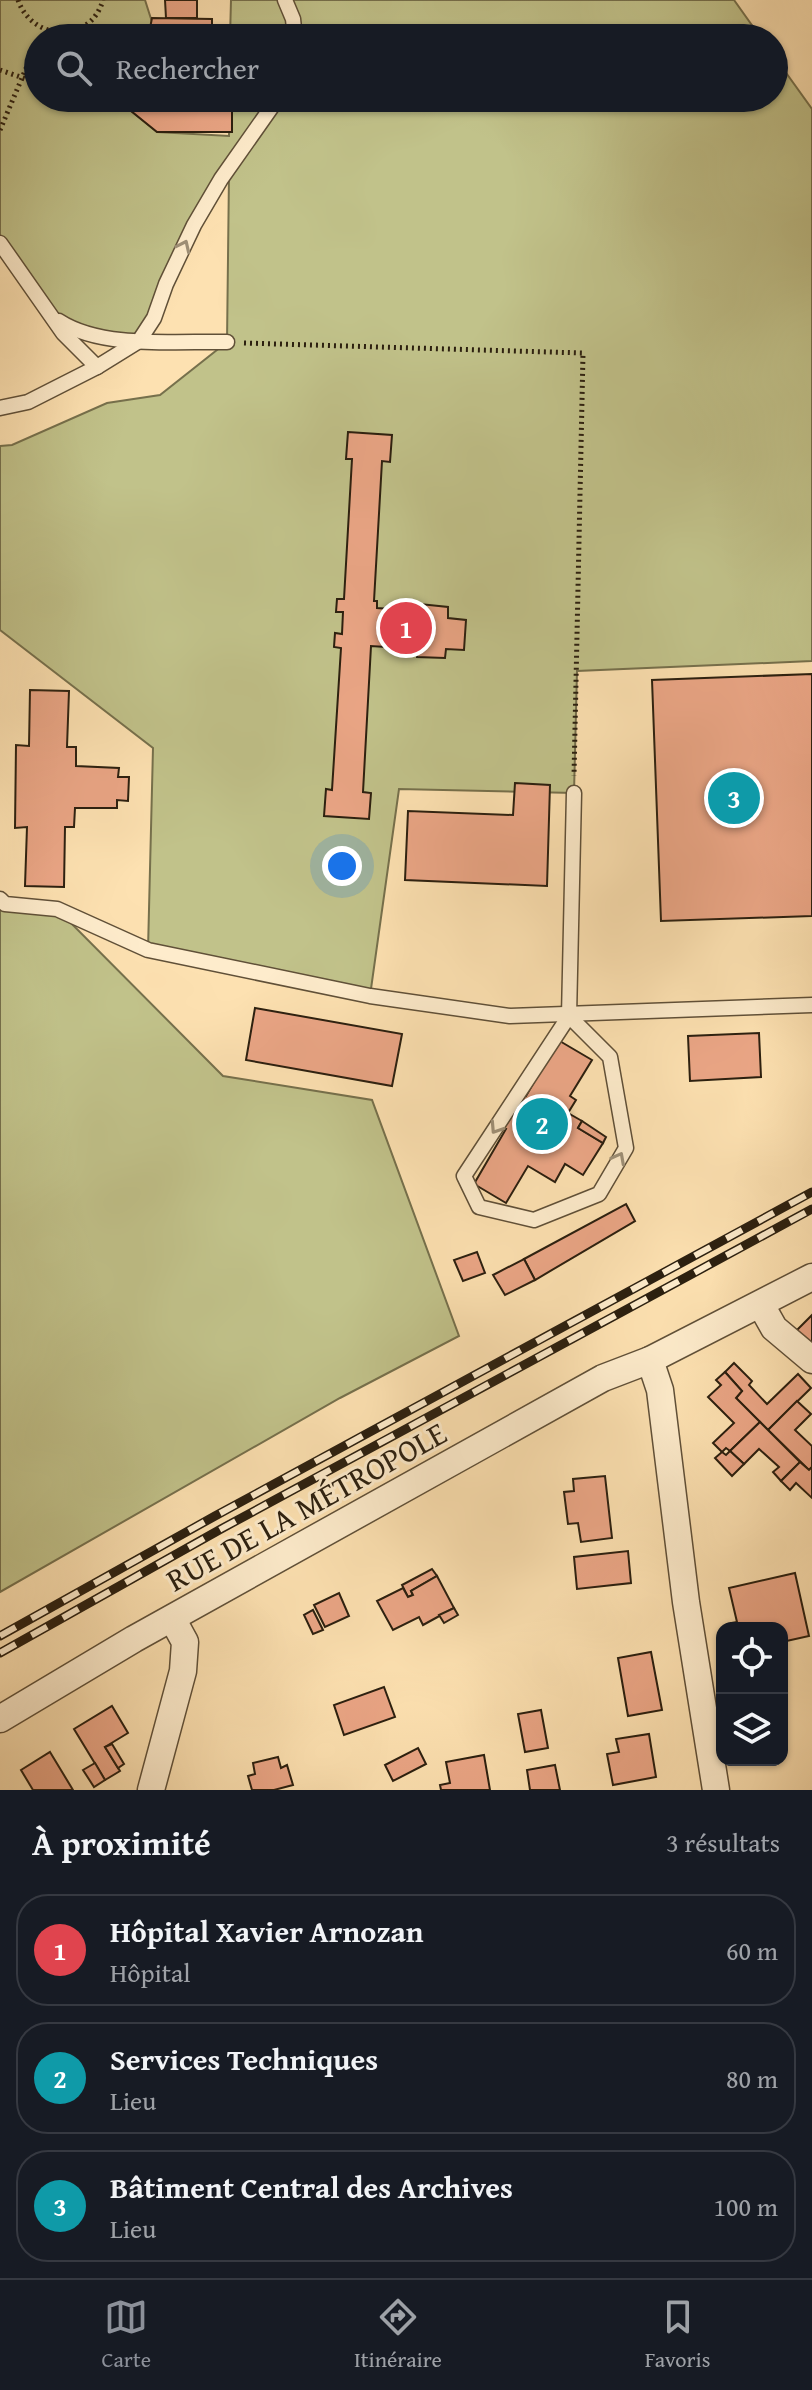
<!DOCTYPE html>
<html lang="fr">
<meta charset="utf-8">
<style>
:root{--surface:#171b24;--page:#242831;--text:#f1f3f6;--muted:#9ea1a6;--line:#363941;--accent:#8c9099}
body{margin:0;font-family:"Gentium Book Plus",serif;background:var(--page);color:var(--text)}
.controls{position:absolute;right:24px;bottom:24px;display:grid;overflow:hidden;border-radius:16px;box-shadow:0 2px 6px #0004}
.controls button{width:72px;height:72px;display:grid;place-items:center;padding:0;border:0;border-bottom:2px solid var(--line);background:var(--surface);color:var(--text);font:40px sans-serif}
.you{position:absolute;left:342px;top:866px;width:28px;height:28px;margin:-20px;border:6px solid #fff;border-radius:50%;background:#1a73e8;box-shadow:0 0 0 12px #1a73e833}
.badge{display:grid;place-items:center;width:52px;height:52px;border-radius:50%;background:var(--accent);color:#fff;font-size:26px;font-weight:700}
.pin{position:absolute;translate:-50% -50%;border:4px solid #fff;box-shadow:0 2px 8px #0006}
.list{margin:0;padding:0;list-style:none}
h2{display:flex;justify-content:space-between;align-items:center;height:104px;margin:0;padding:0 32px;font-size:34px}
h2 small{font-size:26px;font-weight:400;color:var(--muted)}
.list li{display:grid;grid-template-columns:52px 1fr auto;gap:24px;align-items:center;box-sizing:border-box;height:112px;margin:0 16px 16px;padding:0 16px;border:2px solid var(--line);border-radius:32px}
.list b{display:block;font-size:30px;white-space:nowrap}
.list p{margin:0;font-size:26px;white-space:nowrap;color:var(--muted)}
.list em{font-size:26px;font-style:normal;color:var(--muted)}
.icon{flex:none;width:44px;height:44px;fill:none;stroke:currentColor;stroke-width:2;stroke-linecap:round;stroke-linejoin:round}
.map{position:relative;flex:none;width:812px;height:1790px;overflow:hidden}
.search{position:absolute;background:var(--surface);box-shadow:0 2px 6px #0004;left:24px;right:24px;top:24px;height:88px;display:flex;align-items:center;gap:20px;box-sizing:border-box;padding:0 28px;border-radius:44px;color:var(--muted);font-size:30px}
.sheet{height:488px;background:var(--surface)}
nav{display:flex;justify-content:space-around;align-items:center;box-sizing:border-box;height:112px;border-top:2px solid var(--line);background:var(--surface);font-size:22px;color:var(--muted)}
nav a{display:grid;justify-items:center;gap:4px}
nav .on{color:var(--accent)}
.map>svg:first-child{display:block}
.green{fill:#c1c28a;stroke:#76704c;stroke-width:2}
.building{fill:#eba686;stroke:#2b1f0f;stroke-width:2}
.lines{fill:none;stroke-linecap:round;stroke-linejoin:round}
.service-casing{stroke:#605038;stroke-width:17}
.minor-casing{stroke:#605038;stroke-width:29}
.path{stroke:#2b1f0f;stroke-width:5;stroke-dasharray:2 4;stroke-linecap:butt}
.service{stroke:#feeccc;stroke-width:14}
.minor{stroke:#feeccc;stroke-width:26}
.rail-casing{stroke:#2b1f0f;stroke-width:9}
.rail{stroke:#feeccc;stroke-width:6;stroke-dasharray:18;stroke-linecap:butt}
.oneway{stroke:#9f9077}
.labels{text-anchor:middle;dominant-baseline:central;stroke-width:6;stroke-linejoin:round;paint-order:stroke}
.street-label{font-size:32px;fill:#2b1f0f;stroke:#feeccc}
</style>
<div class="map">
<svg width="812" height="1790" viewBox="0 0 812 1790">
<rect width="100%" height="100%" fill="#fde1b1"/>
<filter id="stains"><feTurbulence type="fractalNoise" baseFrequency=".0025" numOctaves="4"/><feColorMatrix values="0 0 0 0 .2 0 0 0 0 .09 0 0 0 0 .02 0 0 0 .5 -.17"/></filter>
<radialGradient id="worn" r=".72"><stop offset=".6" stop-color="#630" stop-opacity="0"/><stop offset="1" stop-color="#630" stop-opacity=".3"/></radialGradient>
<!-- green -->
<g class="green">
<polygon points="0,0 145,0 152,22 148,38 38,38 38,98 115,98 157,132 229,136 230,98 774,98 774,56 812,109 812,661 577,671 574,793 399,789 370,996 148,950 153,748 0,630 0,446 12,445 107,403 160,395 227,342 229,174 139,341 72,330 0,247"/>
<polygon points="231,0 734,0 761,38 230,38"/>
<polygon points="0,908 57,909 223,1076 372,1100 459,1336 340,1398 0,1592"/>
</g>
<!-- building -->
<g class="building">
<polygon points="165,0 197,0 197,18 166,18"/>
<polygon points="152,18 212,19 212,38 148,38"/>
<polygon points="115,98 232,98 232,132 157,132"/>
<polygon points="348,432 392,435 390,462 382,461 374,601 377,601 377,608 419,611 420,604 448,607 448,618 466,620 464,650 446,649 445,658 417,657 417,649 371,646 363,792 371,793 369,819 324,816 326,789 332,790 341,648 334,647 335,633 342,634 343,612 336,612 337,599 344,599 352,459 346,459"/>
<polygon points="812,674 812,916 661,921 652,680"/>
<polygon points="30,690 69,691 67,747 76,747 76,766 119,768 118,777 129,777 128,801 117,800 117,808 75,808 74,827 65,827 64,887 25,886 27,827 15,828 16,745 29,746"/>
<polygon points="515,783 550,785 547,886 405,880 408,811 513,815"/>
<polygon points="255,1008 402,1034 392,1086 246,1060"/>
<polygon points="759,1033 761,1077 690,1081 688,1036"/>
<polygon points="558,1040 592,1060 570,1096 576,1100 568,1113 582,1121 578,1128 603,1143 583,1175 565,1164 555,1182 528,1166 506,1203 474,1184 506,1129 502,1127 521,1094 526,1096"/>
<polygon points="582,1121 606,1137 603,1143 578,1128"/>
<polygon points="626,1204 635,1221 535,1280 524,1259"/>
<polygon points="477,1252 485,1273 463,1281 454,1260"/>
<polygon points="524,1259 535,1280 505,1295 493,1275"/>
<polygon points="812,1315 812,1348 795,1332"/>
<polygon points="734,1363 752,1381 749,1385 767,1404 798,1374 811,1388 768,1430 736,1398 742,1391 725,1372"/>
<polygon points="725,1372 742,1391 736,1398 760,1422 730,1451 726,1448 722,1452 713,1443 734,1423 708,1397 721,1385 716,1380"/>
<polygon points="797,1401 811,1414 795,1430 812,1446 812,1467 809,1470 768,1430"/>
<polygon points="760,1422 800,1462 781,1481 773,1472 779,1467 759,1449 744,1464 730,1451"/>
<polygon points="730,1451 744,1464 732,1476 715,1458 722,1452 726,1455"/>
<polygon points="800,1462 809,1470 812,1467 812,1498 796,1483 790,1490 781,1481"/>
<polygon points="605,1476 612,1538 581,1542 578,1523 568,1524 564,1492 574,1491 573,1479"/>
<polygon points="628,1551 631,1583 577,1589 574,1557"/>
<polygon points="432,1569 437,1576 411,1591 413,1595 408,1597 402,1585"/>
<polygon points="795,1573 809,1636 782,1642 782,1628 732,1628 731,1623 737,1622 729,1588"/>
<polygon points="437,1576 454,1608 423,1625 419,1617 393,1630 377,1601 403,1588 408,1597 413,1595 411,1591"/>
<polygon points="339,1593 349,1616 325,1627 314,1605"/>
<polygon points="454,1608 458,1615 444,1623 439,1615"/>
<polygon points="313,1610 323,1630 313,1634 304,1615"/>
<polygon points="651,1652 662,1710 628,1716 618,1658"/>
<polygon points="384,1687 395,1717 344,1735 334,1705"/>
<polygon points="112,1706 128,1733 105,1747 120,1771 105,1780 74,1729"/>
<polygon points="541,1710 548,1748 525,1752 518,1714"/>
<polygon points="649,1734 656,1777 613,1785 607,1754 619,1752 616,1739"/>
<polygon points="112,1744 124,1764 118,1768 105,1747"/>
<polygon points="418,1748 426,1764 393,1781 385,1765"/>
<polygon points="50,1752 73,1790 33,1790 21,1770"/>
<polygon points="484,1755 490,1790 441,1790 440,1785 450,1783 446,1762"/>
<polygon points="278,1757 281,1768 287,1765 293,1785 274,1790 252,1790 248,1776 255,1774 253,1763"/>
<polygon points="95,1763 105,1780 94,1787 83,1770"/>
<polygon points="555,1765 560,1790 530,1790 527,1770"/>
</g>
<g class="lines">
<!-- service casing -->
<g class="service-casing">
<g id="service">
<polyline points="285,0 293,19 295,38"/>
<polyline points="0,243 63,333 97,367 28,402 0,408"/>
<path d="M59,321C102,349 176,341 227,342"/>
<polyline points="97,367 139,341 154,318 166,284 194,225 221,179 278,98"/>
<polyline points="0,899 5,904 57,909 148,950 370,996 510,1016 812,1005"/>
<polyline points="569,1016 610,1057 626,1148 599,1194 534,1220 479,1207 464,1176 569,1016 574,793"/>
</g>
</g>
<!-- minor casing -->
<g class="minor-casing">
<g id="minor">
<polyline points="761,1305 774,1328 812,1360"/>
<polyline points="650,1360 660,1390 686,1602 716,1790"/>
<polyline points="0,1719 134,1639 603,1378 650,1360 812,1277"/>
<polyline points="151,1790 183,1671 185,1642 173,1620"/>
</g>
</g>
<!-- path -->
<g class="path">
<path d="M18,0C32,41 90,45 103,0"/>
<polyline points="0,70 38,83"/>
<polyline points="0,130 38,40"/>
<polyline points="244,343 583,353 574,776"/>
</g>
<!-- service -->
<use href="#service" class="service"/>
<!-- minor -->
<use href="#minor" class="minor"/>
<!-- rail casing -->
<g class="rail-casing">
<g id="rail">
<polyline points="0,1636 215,1516 812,1192"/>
<polyline points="0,1653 221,1529 812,1209"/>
</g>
</g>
<!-- rail -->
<use href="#rail" class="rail"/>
</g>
<!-- one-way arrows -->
<defs><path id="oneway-chevron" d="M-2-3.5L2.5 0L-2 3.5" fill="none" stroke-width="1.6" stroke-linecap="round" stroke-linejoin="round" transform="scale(2)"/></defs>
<g class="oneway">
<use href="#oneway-chevron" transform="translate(184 246) rotate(-65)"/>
<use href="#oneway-chevron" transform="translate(496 1128) rotate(123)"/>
<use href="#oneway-chevron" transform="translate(619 1158) rotate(-62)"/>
</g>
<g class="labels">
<!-- street labels -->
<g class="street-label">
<text transform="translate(306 1506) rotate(-29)">RUE DE LA MÉTROPOLE</text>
</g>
</g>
<rect width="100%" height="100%" filter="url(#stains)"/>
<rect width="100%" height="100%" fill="url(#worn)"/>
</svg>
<div class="controls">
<button><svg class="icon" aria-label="locate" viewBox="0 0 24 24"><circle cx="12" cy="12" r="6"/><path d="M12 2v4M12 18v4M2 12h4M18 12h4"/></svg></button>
<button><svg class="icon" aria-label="layers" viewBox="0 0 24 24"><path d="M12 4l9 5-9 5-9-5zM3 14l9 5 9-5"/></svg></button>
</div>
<div class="you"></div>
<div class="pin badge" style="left:406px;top:628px;background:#e0444e">1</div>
<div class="pin badge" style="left:542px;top:1124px;background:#0f9aa8">2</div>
<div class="pin badge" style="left:734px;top:798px;background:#0f9aa8">3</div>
<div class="search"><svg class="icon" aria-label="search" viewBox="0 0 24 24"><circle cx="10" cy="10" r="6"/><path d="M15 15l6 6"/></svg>Rechercher</div>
</div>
<section class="sheet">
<h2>À proximité<small>3 résultats</small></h2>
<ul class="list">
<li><span class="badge" style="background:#e0444e">1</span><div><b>Hôpital Xavier Arnozan</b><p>Hôpital</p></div><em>60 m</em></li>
<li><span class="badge" style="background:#0f9aa8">2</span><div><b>Services Techniques</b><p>Lieu</p></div><em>80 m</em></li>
<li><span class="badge" style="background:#0f9aa8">3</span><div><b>Bâtiment Central des Archives</b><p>Lieu</p></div><em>100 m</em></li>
</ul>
</section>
<nav>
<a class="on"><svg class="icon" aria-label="map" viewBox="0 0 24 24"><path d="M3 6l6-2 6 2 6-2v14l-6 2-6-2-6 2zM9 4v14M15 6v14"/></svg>Carte</a>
<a><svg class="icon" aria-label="directions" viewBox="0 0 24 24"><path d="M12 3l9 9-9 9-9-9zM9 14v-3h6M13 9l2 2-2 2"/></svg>Itinéraire</a>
<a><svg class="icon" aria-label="saved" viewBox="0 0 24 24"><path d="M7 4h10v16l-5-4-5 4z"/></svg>Favoris</a>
</nav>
